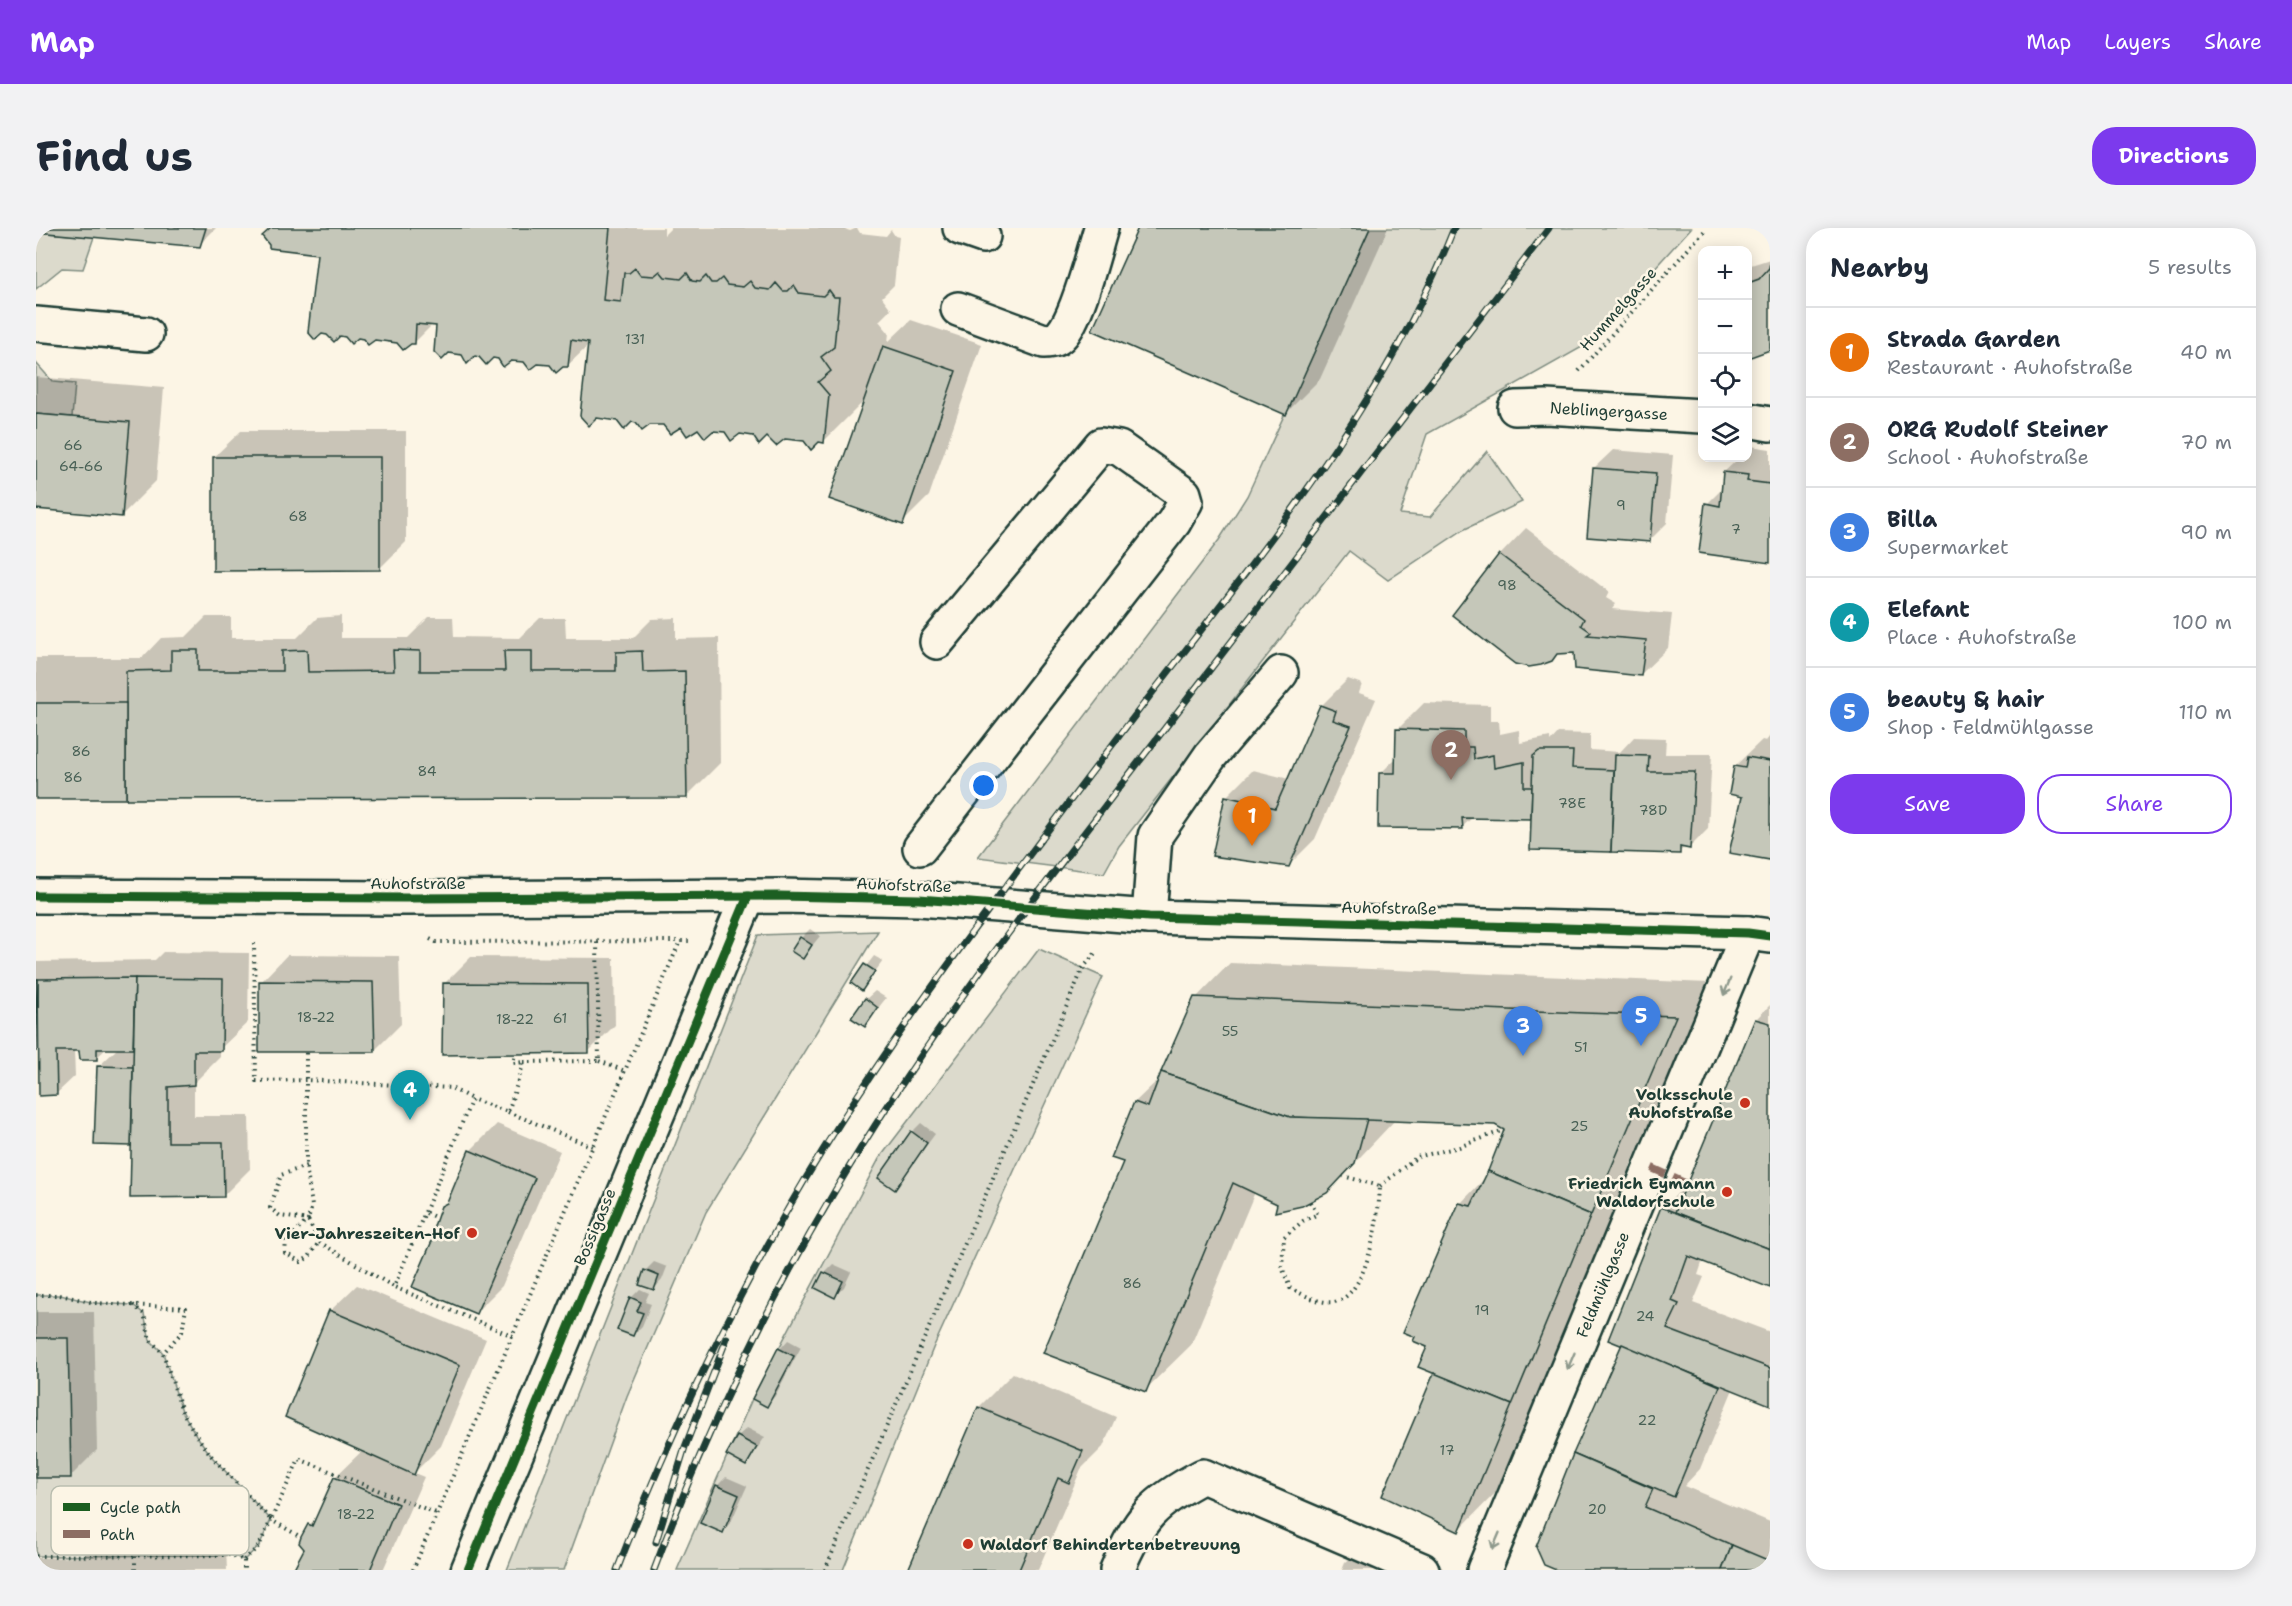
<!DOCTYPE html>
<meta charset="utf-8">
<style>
:root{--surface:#fff;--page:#f2f2f3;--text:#1f2937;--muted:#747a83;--line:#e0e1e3;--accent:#7c3aed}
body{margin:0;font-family:"Shantell Sans",sans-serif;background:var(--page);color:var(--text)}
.controls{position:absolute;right:18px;top:18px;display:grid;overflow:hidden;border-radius:12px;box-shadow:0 3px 15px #0003}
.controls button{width:54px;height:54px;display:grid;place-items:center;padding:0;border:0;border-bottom:2px solid var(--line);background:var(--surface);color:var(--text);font:30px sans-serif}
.you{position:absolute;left:948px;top:558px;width:21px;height:21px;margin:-15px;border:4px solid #fff;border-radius:50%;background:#1a73e8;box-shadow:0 0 0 9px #1a73e833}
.badge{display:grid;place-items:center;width:39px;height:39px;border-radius:50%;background:var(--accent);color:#fff;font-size:20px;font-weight:700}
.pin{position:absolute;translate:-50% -50px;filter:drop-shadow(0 2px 3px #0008)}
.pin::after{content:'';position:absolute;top:32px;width:21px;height:18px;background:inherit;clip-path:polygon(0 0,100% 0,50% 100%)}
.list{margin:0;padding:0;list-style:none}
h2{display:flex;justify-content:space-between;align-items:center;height:78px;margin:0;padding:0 24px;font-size:26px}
h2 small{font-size:20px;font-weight:400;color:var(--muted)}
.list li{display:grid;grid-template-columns:39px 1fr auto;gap:18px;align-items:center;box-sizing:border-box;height:90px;padding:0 24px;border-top:2px solid var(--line)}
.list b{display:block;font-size:22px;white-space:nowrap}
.list p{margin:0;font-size:20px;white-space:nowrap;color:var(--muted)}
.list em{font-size:20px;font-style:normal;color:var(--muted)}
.actions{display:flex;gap:12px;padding:18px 24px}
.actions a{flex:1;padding:14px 0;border:2px solid var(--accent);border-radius:24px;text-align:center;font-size:21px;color:var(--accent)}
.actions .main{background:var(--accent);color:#fff}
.icon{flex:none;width:33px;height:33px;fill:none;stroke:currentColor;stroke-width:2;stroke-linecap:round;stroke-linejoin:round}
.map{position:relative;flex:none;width:1734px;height:1342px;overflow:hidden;border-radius:24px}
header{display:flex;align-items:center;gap:36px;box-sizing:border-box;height:84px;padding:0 30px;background:var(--accent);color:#fff}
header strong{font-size:28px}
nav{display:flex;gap:33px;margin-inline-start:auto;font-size:21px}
.intro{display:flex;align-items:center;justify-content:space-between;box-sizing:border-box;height:144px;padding:0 36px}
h1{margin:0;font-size:42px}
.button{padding:15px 27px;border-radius:24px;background:var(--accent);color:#fff;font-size:21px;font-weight:700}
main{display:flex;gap:36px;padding:0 36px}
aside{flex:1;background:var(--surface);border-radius:24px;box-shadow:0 3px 15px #0003}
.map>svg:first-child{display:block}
.green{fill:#dcdacc;stroke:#7e8c80;stroke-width:1.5}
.shadow{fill:#0003}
.building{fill:#c5c7b9;stroke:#1f3d34;stroke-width:1.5}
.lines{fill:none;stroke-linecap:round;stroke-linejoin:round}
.minor-casing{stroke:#1f3d34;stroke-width:38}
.path{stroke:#1f3d34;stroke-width:4;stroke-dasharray:1.5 4.5;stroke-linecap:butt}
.minor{stroke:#fcf5e5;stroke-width:33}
.rail-casing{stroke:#1f3d34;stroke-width:7}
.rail{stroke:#fcf5e5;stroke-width:4.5;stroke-dasharray:14;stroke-linecap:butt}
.quiet{stroke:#8d6e63;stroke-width:8;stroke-dasharray:15 8;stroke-linecap:butt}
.cycleway-casing{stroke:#fcf5e5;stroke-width:13}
.cycleway{stroke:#1b5e20;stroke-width:9}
.oneway{stroke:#8e998c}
.poi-dot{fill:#c8321e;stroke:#fcf5e5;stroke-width:2}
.labels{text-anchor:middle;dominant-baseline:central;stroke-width:5;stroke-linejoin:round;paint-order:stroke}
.number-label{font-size:14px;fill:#486055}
.street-label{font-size:16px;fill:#1f3d34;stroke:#fcf5e5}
.poi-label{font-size:16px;font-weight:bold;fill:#1f3d34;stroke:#fcf5e5;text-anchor:end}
.key{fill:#fcf5e5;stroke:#babeb0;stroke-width:1.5}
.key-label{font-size:16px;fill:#1f3d34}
</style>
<header>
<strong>Map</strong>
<nav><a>Map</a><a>Layers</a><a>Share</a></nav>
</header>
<div class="intro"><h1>Find us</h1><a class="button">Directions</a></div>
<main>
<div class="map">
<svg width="1734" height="1342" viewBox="0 0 1734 1342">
<rect width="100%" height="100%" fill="#fcf5e5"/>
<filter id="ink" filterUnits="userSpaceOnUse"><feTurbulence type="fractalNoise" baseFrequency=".0167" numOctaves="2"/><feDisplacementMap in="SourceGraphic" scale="12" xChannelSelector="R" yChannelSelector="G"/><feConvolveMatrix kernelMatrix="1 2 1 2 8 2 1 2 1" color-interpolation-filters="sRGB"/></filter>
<g filter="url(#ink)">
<!-- green -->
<g class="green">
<polygon points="1334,0 1655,0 1548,118 1391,206 1364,286 1394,289 1451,223 1486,274 1427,302 1352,352 1313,323 1083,618 1068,645 942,629 1183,312 1211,268"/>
<polygon points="0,4 58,9 47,41 26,40 0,61"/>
<polygon points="0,135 17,154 39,156 36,189 0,186"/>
<polygon points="842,703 670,984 591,1168 528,1342 471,1342 722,707"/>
<polygon points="1003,721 1067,749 898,1118 807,1342 641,1342 716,1171 843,931"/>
<polygon points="0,1067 24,1067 59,1075 97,1077 108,1086 114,1112 127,1125 146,1183 160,1207 177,1230 235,1292 223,1318 208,1332 195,1327 0,1328"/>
</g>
<!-- shadow -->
<g class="shadow">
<polygon points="0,0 180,0 163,17 0,3"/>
<polygon points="236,0 628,0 628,7 635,0 806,0 814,3 821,0 824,5 850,8 855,2 859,8 863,9 858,57 846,69 855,81 843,93 853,105 852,114 875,92 946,116 893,268 866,295 830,171 787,214 645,197 554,116 532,137 444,127 402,97 397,96 378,115 282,25"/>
<polygon points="1104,0 1352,0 1284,151 1250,185"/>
<polygon points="1734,31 1734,121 1712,129 1712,38"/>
<polygon points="0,149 128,160 120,253 86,287 0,280"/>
<polygon points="205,203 370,203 370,314 343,341 178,229"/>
<polygon points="1715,218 1734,221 1734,333 1671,276 1687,260 1688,244 1703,230 1712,230 1712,221"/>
<polygon points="1577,222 1637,227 1631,295 1613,313 1558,240"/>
<polygon points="1490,300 1573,364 1570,370 1580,376 1576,381 1636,386 1632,420 1605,446 1540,423 1464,327"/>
<polygon points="305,388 305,410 372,410 393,389 417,389 418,409 484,410 504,390 529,390 530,410 597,410 616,391 640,390 640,411 683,410 684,535 650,569 0,569 0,430 106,430 125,410 150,409 170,389 195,389 195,410 261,410 281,390"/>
<polygon points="1312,451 1326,456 1323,465 1340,471 1279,611 1252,638 1190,569 1217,542 1253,551 1285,478"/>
<polygon points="1388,475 1454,477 1454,493 1463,493 1464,506 1483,502 1484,515 1514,509 1514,514 1522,505 1554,506 1554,522 1584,524 1598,509 1630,510 1629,526 1676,526 1672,601 1654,619 1649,619 1643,624 1495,620 1496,587 1437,589 1426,599 1344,546 1361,529 1361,502"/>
<polygon points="1734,508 1734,631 1699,538 1726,512 1730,513"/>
<polygon points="774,701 784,708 767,729 765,710"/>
<polygon points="127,724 213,725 212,794 184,821 184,829 158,855 158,888 213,888 214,941 187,968 97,914 95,917 62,839 82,820 71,820 60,830 44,821 38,822 39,848 20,866 3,822 0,822 0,734 119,732"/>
<polygon points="251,727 363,728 365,796 338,823 225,754"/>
<polygon points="838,728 847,733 826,761 817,755"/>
<polygon points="435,729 578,730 579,797 552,824 408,756"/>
<polygon points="1194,735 1673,755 1594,939 1600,941 1468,1256 1423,1302 1400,1145 1393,1119 1424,976 1451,948 1470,901 1460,895 1360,891 1291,964 1242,976 1219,964 1155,1117 1109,1162 1089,933 1077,929 1099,874 1125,849 1160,770"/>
<polygon points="839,763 850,770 829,797 830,771"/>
<polygon points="1734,777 1734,1058 1667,1032 1662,1047 1668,1049 1657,1075 1734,1104 1734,1175 1697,1161 1664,1241 1648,1258 1734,1294 1734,1342 1524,1342 1509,1336 1501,1319 1588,1115 1627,980 1654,953 1720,791"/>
<polygon points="885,895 899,906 859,960 876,904"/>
<polygon points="461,896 524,923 466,1058 440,1084 401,1005 406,979 414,972 434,923"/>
<polygon points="618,1034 631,1039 626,1052 618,1061 609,1043"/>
<polygon points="797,1036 815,1044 808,1059 799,1068 788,1045"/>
<polygon points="321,1057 450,1111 405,1218 378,1245 388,1249 347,1342 259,1342 269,1321 273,1297 283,1288 299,1249 327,1222 294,1083"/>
<polygon points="604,1061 613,1065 609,1074 615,1076 606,1098 597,1107 595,1070"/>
<polygon points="0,1084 58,1084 61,1222 34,1249 0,1249"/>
<polygon points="752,1112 765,1119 739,1168 730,1177 744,1121"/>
<polygon points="977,1145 1080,1189 1067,1219 1045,1241 1002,1342 874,1342 943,1179"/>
<polygon points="711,1200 729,1209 710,1237 692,1227 702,1208"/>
<polygon points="690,1249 711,1258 695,1294 687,1303 681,1258"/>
<polygon points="1336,1309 1406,1339 1407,1342 1306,1342 1309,1335"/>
<polygon points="117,1318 137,1318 140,1323 190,1321 191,1342 0,1342 0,1330 46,1329 53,1322 113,1321"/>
</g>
<!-- building -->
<g class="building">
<polygon points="0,0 170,0 164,19 0,4"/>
<polygon points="235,0 574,0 567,72 585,74 588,45 593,45 599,40 604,47 618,48 624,43 629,49 645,51 651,45 656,53 664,54 670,48 675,55 680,55 686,50 691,57 707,59 714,53 719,60 734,62 740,55 747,63 752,63 758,57 763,65 787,68 793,62 798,69 803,69 798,119 785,129 795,143 782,154 793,167 788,215 783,214 775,222 768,213 749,211 740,218 731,209 723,217 717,208 704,206 695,213 689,204 677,203 669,210 662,201 651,208 645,199 634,206 627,197 614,197 606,203 600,195 596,194 588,202 581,193 561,190 553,198 544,188 552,115 535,112 532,139 527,139 520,145 514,137 502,136 494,142 488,134 475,133 467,139 462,131 457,130 450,137 443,129 439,128 431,136 426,127 413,125 406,132 398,124 400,98 380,96 379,116 375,116 367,122 361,115 339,112 332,117 327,111 322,110 315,116 309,109 304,108 298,114 291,107 286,106 279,112 272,104 281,26 233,20 233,17 226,8"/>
<polygon points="1102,0 1334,0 1250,187 1056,102"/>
<polygon points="1734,35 1734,122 1712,130 1712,55 1723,51 1733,40"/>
<polygon points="847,118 920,143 867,297 793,271"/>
<polygon points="0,186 94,194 86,289 0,281"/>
<polygon points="177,229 344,229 344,342 177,343"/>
<polygon points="1557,240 1620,245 1614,314 1551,309"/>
<polygon points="1687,244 1712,247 1711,253 1734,256 1734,335 1663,325 1669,275 1684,278"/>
<polygon points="1463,326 1548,391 1545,397 1555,404 1551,407 1610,412 1605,448 1539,441 1538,425 1521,426 1516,433 1505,437 1493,439 1479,436 1416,387"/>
<polygon points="135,422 162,422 162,443 246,443 246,423 271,422 272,444 358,443 357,422 384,423 384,443 469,443 468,423 496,423 496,443 580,443 580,424 606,423 607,444 649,443 651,570 90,571 90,443 135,442"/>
<rect x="0" y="475" width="90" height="96"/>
<polygon points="1284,477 1300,483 1297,492 1315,498 1253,639 1176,628 1189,568 1239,580"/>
<polygon points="1360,501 1428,503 1428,519 1437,519 1438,531 1457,527 1458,540 1488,534 1488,559 1496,559 1495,591 1426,590 1427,601 1342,600 1343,545 1359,545"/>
<polygon points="1503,523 1537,523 1536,540 1578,542 1575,624 1494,622 1497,528"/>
<polygon points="1579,527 1613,528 1612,544 1659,544 1654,621 1644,619 1644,626 1575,624"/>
<polygon points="1711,529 1734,533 1734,632 1693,625 1706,569 1693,566 1698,538 1709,540"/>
<polygon points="764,709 776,717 767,731 755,723"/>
<polygon points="828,736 839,743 826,763 815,755"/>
<polygon points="99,750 97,821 61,821 61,832 44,832 43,823 20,823 21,867 3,868 2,751"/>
<polygon points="99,750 187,751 186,823 158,823 158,857 132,859 132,914 187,914 188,969 94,970"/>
<polygon points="0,751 2,751 0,824"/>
<polygon points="223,753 337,754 339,824 223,824"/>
<polygon points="407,755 552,756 553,825 406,827"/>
<polygon points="1158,769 1548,785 1640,788 1555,987 1452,943 1468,902 1459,897 1254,889 1125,844"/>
<polygon points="829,770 842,780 829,799 815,790"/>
<polygon points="1719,791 1734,795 1734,1021 1639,984"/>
<polygon points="61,838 97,839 95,918 58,917"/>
<polygon points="1125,844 1254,889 1331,891 1319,935 1291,965 1266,978 1239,984 1241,976 1197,955 1110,1164 1007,1125 1087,934 1075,930 1098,874 1112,879"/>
<polygon points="875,903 891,915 859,962 842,950"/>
<polygon points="433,922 499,950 440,1086 376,1059 399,1006 396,1004 405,978 411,975"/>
<polygon points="1452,943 1555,987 1476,1177 1382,1139 1391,1119 1377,1113 1379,1109 1367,1104 1423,975 1435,978"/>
<polygon points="1625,979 1734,1021 1734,1060 1652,1028 1636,1073 1643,1076 1631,1101 1734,1140 1734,1177 1572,1112"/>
<polygon points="608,1042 623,1048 618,1062 603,1057"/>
<polygon points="787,1044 807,1053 799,1070 779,1060"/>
<polygon points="594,1069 605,1074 601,1083 607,1085 597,1108 581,1102"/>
<polygon points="293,1082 424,1137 378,1247 249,1189"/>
<polygon points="0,1110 32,1110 35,1250 0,1250"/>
<polygon points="1586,1116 1684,1158 1638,1269 1537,1226"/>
<polygon points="742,1120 758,1128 731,1179 716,1171"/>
<polygon points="1398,1145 1476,1177 1423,1304 1346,1268"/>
<polygon points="942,1179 1047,1223 1033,1255 1022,1250 983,1342 872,1342"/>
<polygon points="701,1208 721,1219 710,1238 690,1227"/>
<polygon points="1537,1226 1617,1261 1609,1279 1696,1317 1686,1342 1520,1342 1508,1337 1500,1319"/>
<polygon points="298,1249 362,1276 334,1342 257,1342 268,1321 263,1315 265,1309 272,1296 276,1298"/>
<polygon points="680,1257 703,1267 687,1305 664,1295"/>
<polygon points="1696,1317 1734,1333 1734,1342 1686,1342"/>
</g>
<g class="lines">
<!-- minor casing -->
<g class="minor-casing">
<g id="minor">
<polyline points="924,0 947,8"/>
<path d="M922,81L1008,113C1014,113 1021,112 1025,107C1042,89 1057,26 1065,0"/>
<polyline points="0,96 110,106"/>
<path id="s1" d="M1479,180L1510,179L1666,188"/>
<polyline points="1712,192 1734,196"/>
<polyline points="884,620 1138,294 1150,273 1148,266 1083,220 1065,217 901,414"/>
<polyline points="0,668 369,670 743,668 883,671 1113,689 1712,705 1734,708"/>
<polyline points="1113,689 1119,608 1175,527 1245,445"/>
<polyline points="432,1342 712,668"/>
<path d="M1081,1342C1103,1290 1117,1274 1167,1248L1386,1342"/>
<path id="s2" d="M1448,1342L1712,705"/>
</g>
</g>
<!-- path -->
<g class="path">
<polyline points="1543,143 1671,0"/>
<polyline points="394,711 400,714 653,713"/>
<polyline points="218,715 220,853 270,852 270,938 276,978 272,992 283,1014 358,1059"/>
<polyline points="270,825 270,852 415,860 436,871"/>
<polyline points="563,833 589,843"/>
<polyline points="488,834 563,833 561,714"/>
<polyline points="472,884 557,919"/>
<polyline points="270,938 245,947 234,980 244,988 272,992 250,1013 249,1025 265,1034 273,1029 283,1014"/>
<polyline points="1344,958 1381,929 1423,919 1468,902"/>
<path d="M1274,974L1282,986L1267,993L1248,1009L1246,1039L1254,1060C1266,1066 1283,1076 1298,1074C1333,1068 1343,985 1344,958L1307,948"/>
<polyline points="390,985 401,990"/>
<polyline points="0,1067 24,1067 59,1075 150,1080 146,1104 127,1125 146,1183 160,1207 177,1230 235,1292 263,1231 400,1285"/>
<polyline points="97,1077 108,1086 114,1112 127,1125"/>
<polyline points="477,1108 358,1059 436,871 472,884 488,834 477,835 479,826"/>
<polyline points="0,1328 195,1327 208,1332 208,1342"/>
<polyline points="208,1332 223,1318 235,1292 265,1309"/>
<polyline points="99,1342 99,1328"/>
<polyline points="377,1342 644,713"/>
<polyline points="789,1342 1047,740 1061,723"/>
</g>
<!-- minor -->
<use href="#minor" class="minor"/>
<!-- rail casing -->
<g class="rail-casing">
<g id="rail">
<polyline points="620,1314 649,1219 691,1110"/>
<path d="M581,1342C626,1225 679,1112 740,1002C834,833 955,678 1071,524C1197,356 1340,198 1418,0"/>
<path d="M618,1342C667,1210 728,1082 800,961C898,795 1019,643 1136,491C1262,327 1387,164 1513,0"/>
</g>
</g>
<!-- rail -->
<use href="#rail" class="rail"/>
<!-- quiet -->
<polyline class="quiet" points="1616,940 1651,956"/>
<!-- cycleway casing -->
<g class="cycleway-casing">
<g id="cycleway">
<polyline points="0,668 369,670 743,668 883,671 1113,689 1712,705 1734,708"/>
<polyline points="432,1342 712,668"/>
</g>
</g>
<!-- cycleway -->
<use href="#cycleway" class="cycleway"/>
</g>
<!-- one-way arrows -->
<defs><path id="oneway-shaft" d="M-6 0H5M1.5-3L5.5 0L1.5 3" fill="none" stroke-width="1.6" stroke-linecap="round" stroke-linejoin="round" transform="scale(1.5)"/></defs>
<g class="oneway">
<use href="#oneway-shaft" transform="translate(1691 759) rotate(112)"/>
<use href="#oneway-shaft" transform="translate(1535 1133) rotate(113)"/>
<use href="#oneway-shaft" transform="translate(1460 1313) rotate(113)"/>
</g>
</g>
<!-- markers -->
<g class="poi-dot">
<circle cx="1709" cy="875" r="6"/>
<circle cx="1691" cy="964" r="6"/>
<circle cx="436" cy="1005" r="6"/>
<circle cx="932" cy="1316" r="6"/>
</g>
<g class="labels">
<!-- number labels -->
<g class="number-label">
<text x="599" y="111">131</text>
<text x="37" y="217">66</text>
<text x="45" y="238">64-66</text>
<text x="1585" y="277">9</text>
<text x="262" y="288">68</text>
<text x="1700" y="301">7</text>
<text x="1471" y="357">98</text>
<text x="45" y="523">86</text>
<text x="391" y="543">84</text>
<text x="37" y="549">86</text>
<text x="1536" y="575">78E</text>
<text x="1617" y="582">78D</text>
<text x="280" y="789">18-22</text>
<text x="524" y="790">61</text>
<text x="479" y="791">18-22</text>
<text x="1194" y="803">55</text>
<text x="1545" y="819">51</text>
<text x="1543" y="898">25</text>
<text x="1096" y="1055">86</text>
<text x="1446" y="1082">19</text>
<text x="1609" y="1088">24</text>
<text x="1611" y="1192">22</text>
<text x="1411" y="1222">17</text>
<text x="1561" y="1281">20</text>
<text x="320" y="1286">18-22</text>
</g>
<!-- street labels -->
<g class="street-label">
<text transform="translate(1582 81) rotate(-48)">Hummelgasse</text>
<text stroke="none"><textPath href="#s1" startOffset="94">Neblingergasse</textPath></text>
<text x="382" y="655">Auhofstraße</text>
<text transform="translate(868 657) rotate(2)">Auhofstraße</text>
<text transform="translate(1353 680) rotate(1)">Auhofstraße</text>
<text transform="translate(559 999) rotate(-67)">Bossigasse</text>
<text stroke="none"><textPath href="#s2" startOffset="309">Feldmühlgasse</textPath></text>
</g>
<!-- poi labels -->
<g class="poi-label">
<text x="1697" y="866">Volksschule<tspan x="1697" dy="18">Auhofstraße</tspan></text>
<text x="1679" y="955">Friedrich Eymann<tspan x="1679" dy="18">Waldorfschule</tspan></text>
<text x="424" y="1005">Vier-Jahreszeiten-Hof</text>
<text x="944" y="1316" text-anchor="start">Waldorf Behindertenbetreuung</text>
</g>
</g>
<!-- legend -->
<rect x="15" y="1258" width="198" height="69" rx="9" class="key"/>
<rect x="27" y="1275" width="27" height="8" fill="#1b5e20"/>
<rect x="27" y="1302" width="27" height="8" fill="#8d6e63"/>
<g class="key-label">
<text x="64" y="1285">Cycle path</text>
<text x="64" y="1312">Path</text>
</g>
</svg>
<div class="controls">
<button>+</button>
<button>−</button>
<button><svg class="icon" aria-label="locate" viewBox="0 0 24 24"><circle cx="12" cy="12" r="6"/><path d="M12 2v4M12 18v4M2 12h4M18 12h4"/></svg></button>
<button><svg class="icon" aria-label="layers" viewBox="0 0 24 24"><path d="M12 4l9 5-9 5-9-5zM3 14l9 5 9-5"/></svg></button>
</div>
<div class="you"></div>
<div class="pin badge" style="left:1216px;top:618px;background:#e8710a">1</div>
<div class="pin badge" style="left:1415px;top:552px;background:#8d6e63">2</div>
<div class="pin badge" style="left:1487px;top:828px;background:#3f7fe0">3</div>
<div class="pin badge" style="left:374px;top:892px;background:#0f9aa8">4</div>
<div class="pin badge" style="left:1605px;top:818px;background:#3f7fe0">5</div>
</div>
<aside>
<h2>Nearby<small>5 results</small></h2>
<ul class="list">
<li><span class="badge" style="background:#e8710a">1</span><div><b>Strada Garden</b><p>Restaurant · Auhofstraße</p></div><em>40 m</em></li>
<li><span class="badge" style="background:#8d6e63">2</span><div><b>ORG Rudolf Steiner</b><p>School · Auhofstraße</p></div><em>70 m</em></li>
<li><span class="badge" style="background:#3f7fe0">3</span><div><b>Billa</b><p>Supermarket</p></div><em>90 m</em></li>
<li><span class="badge" style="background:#0f9aa8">4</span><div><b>Elefant</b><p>Place · Auhofstraße</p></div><em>100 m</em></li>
<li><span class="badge" style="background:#3f7fe0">5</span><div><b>beauty &amp; hair</b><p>Shop · Feldmühlgasse</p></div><em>110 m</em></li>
</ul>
<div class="actions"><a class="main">Save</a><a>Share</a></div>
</aside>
</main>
